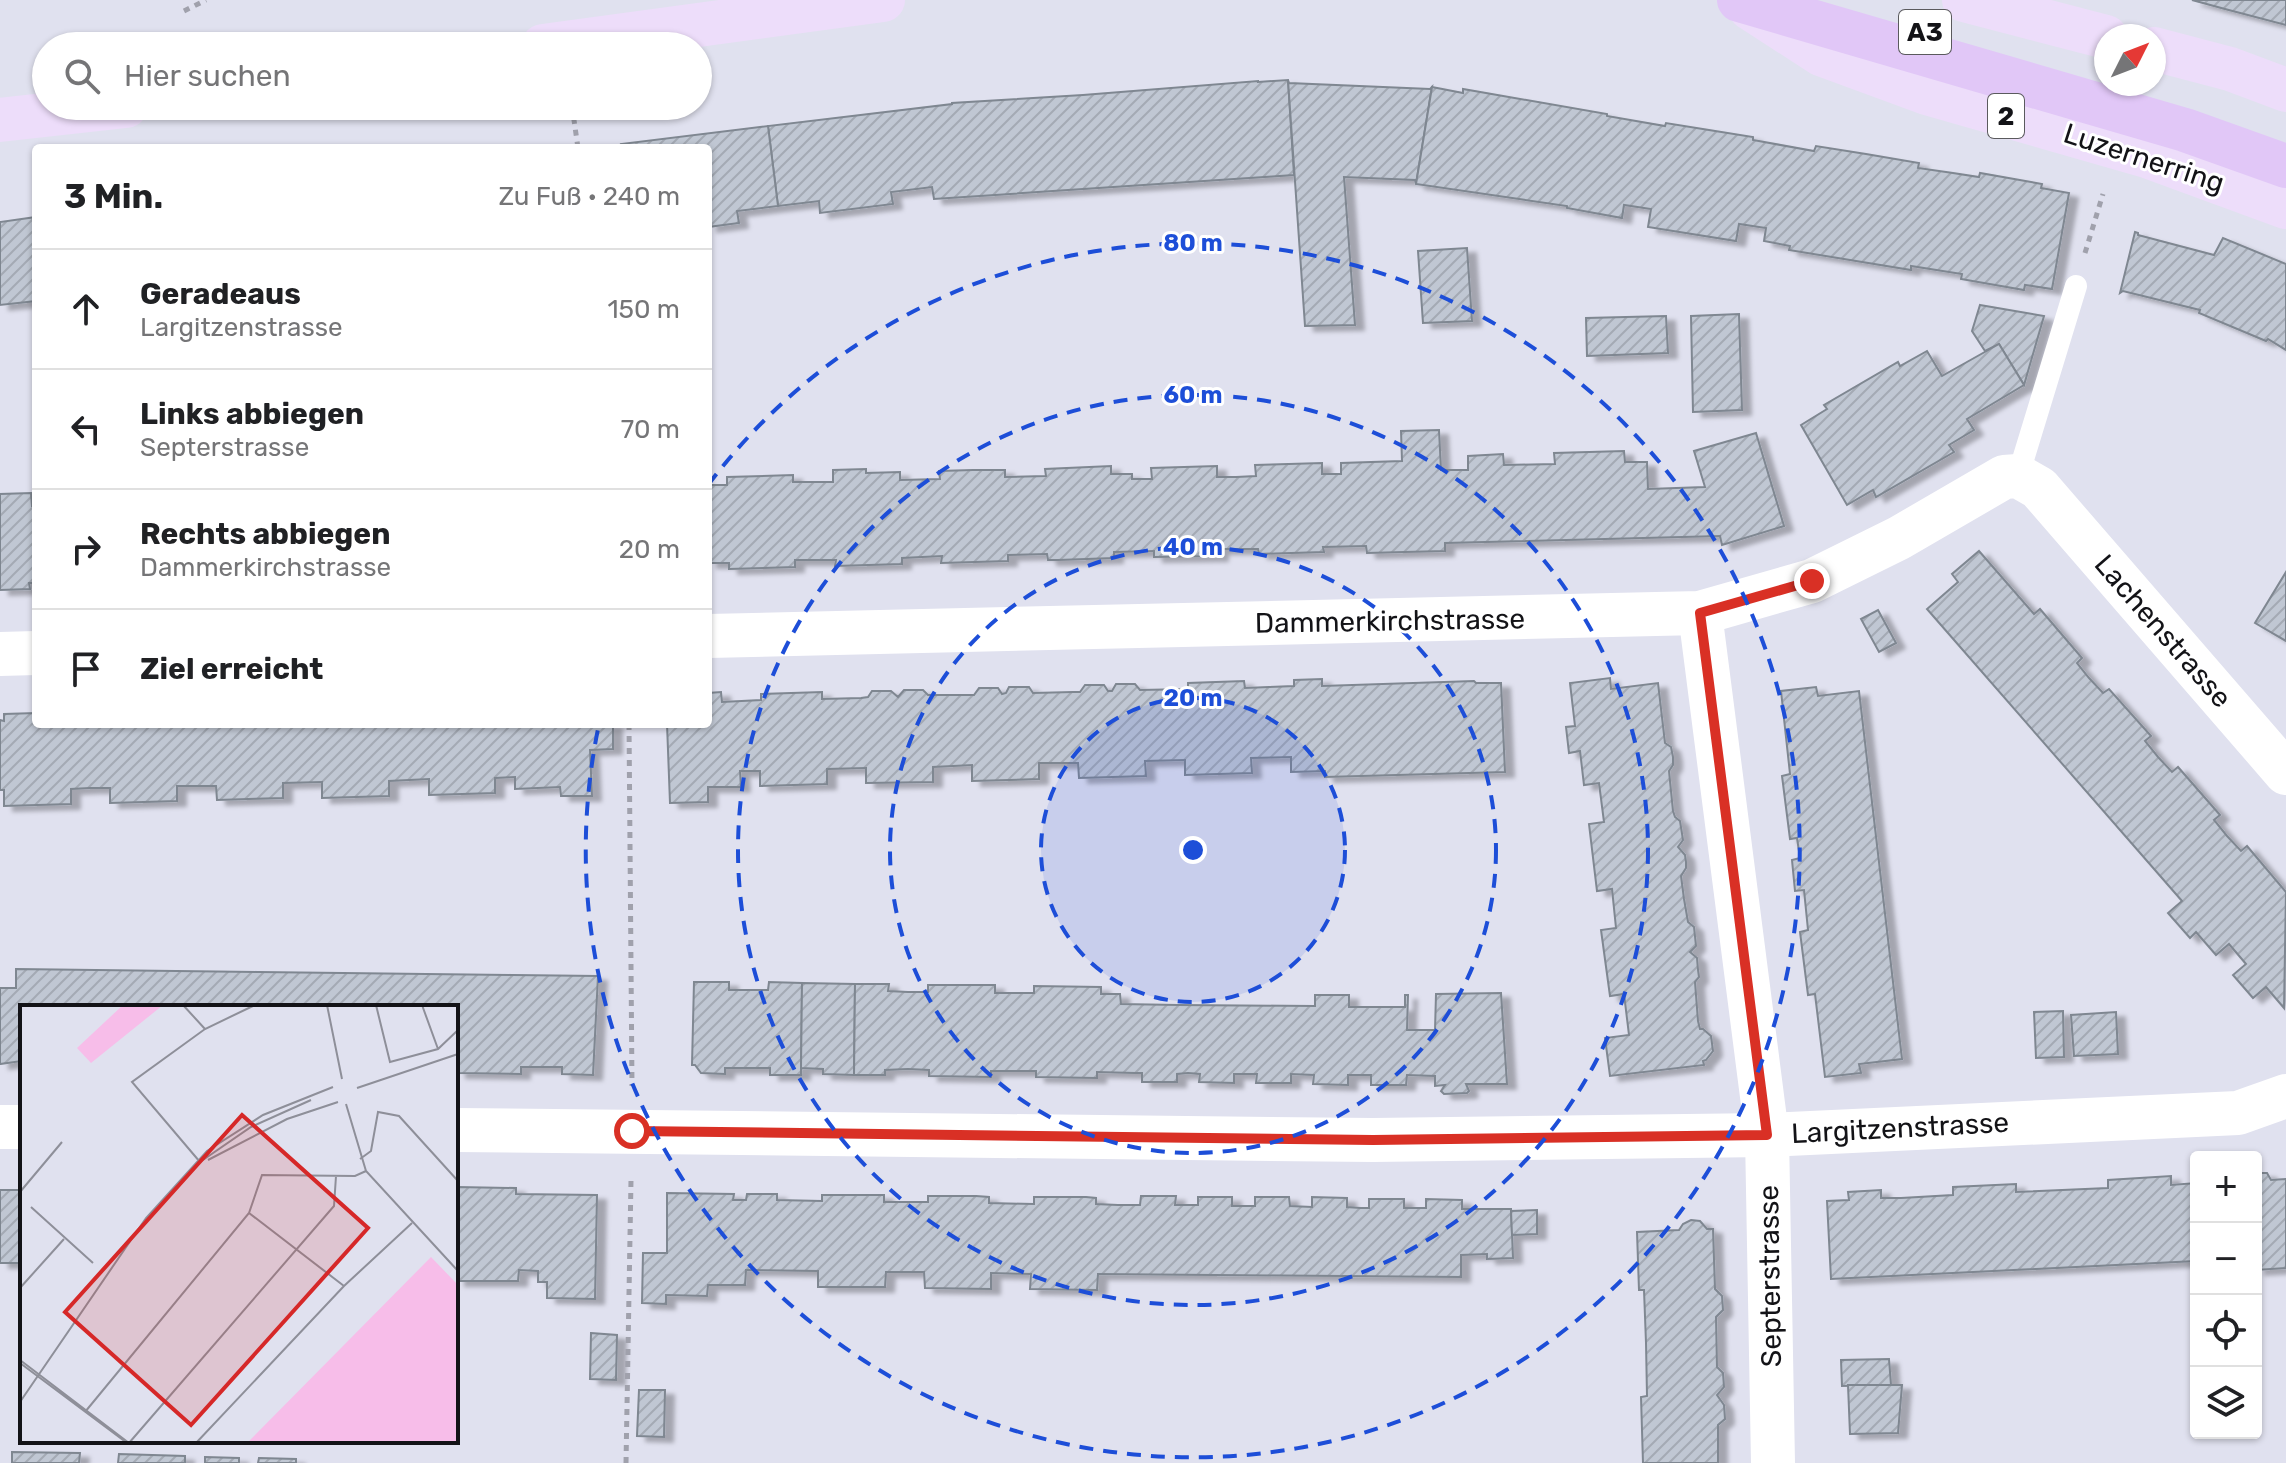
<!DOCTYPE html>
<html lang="de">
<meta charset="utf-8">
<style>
:root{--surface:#fff;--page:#f2f2f2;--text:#202124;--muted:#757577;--line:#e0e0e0}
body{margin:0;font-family:Rubik,sans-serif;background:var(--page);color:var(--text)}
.controls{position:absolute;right:24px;bottom:24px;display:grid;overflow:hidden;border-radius:8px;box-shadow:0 2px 6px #0004}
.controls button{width:72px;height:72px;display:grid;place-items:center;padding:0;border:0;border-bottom:2px solid var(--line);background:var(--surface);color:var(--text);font:40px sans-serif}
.compass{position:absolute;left:2094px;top:24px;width:72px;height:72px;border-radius:50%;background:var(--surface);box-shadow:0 2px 6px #0004;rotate:48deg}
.stop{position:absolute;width:24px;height:24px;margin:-18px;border:6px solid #d93025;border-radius:50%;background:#fff}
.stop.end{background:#d93025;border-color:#fff;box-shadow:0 2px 8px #0008}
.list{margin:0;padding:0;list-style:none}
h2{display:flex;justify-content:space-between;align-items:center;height:104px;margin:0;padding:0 32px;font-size:34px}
h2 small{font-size:26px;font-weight:400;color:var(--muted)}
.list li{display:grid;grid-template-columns:52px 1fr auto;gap:24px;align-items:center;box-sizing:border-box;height:120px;padding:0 32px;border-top:2px solid var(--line)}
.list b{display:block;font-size:30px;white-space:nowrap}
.list p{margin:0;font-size:26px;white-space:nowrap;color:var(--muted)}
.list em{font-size:26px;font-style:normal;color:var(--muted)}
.icon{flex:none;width:44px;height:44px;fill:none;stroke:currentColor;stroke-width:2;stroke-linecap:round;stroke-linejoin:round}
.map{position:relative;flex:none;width:2286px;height:1463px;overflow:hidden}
.search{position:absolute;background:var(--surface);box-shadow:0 2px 6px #0004;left:32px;top:32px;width:680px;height:88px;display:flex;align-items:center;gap:20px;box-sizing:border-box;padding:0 28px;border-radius:44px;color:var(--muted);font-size:30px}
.panel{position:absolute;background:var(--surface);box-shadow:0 2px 6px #0004;left:32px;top:144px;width:680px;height:584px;border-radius:8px}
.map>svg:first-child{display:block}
.building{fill:url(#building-hatch);stroke:#7f8791;stroke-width:2;filter:url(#shadow)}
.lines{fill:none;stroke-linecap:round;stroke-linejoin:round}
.path{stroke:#a0a1ac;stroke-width:5;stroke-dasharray:6 6;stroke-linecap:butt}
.service{stroke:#fff;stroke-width:22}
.minor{stroke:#fff;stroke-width:44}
.primary{stroke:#edddfa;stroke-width:44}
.motorway{stroke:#e1c7f7;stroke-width:44}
.route{stroke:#d93025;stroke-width:10}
.ring{fill:none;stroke:#1d4ed8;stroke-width:4;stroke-dasharray:14 10}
.labels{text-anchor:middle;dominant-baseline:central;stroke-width:6;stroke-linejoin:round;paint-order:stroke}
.shield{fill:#fff;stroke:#5a5a5d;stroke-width:2}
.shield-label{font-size:26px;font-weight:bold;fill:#131317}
.street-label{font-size:28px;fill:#131317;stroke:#fff}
.inset-road{fill:none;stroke:#8e8f99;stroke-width:2}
.view{fill:#d62828;fill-opacity:0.15;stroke:#d62828;stroke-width:4}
.inset-edge{fill:none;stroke:#131317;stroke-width:4}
.centre{fill:#1d4ed8;stroke:#fff;stroke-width:4}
.ring-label{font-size:24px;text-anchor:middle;font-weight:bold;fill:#1d4ed8;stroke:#fff;stroke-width:6;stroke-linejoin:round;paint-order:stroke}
</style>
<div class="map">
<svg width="2286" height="1463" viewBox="0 0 2286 1463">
<defs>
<pattern id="building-hatch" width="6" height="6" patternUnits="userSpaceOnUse" patternTransform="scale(2)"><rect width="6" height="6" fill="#c0c7d3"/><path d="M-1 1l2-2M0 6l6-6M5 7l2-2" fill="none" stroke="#a4aab4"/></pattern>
<filter id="shadow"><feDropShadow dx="9" dy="5" stdDeviation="2" flood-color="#0004"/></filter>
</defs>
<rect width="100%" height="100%" fill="#e0e1ef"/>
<!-- building -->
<g class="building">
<polygon points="2192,0 2286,0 2286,25 2225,9"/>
<polygon points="1288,80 1294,175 934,199 932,187 891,192 893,204 820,213 819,201 778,206 768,126 952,104 952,103 1083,95 1258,81 1258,82"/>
<polygon points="1288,80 1289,83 1430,89 1432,87 1416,184 1415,180 1344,177 1355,325 1305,326"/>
<polygon points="1432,87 1463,93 1463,89 1607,114 1607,116 1665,126 1666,123 1709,130 1753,137 1753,140 1814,151 1816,146 1866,154 1919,163 1918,168 1953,173 1979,177 1980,173 2042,184 2041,188 2069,193 2052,289 2025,285 2024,290 1961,279 1962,274 1911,266 1911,270 1789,250 1790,246 1764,241 1766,228 1739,224 1736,241 1648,227 1651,209 1624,205 1622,218 1567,208 1567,206 1416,184"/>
<polygon points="768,126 778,206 737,211 739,223 708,227 708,148 622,148 621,144"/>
<polygon points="36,217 36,301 0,305 0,222"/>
<polygon points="2135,232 2138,233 2138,235 2214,255 2223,238 2286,264 2286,350 2268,339 2266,341 2199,313 2200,310 2123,291 2120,293"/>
<polygon points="1467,248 1472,321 1423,323 1418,251"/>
<polygon points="1980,305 2044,316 2024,385 1999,344 1985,351 1972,331"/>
<polygon points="1739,314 1742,410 1693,412 1691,316"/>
<polygon points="1666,316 1668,353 1587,356 1586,318"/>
<polygon points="1999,344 2024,385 1967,419 1974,430 1949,445 1954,452 1876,497 1873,490 1847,505 1801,425 1827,409 1824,405 1898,362 1900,366 1927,351 1942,376"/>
<polygon points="1439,430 1441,470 1468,470 1468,456 1503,454 1504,465 1555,464 1554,453 1624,451 1625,462 1647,462 1648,489 1705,487 1694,451 1756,433 1784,526 1722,545 1720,536 1445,543 1445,551 1404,552 1367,553 1366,546 1323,547 1324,552 1259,554 1258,549 1219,549 1219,556 1154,557 1154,551 1114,552 1114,558 1058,560 1048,560 1047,554 1008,555 1008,561 941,563 942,556 902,558 902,564 835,566 836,560 795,560 795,567 729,569 729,563 708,563 708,485 727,485 727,477 793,475 793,482 833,482 833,470 866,469 866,473 900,472 900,480 940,479 939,471 973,470 1005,470 1005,477 1046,476 1045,469 1111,466 1111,474 1132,474 1132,479 1152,479 1151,468 1217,466 1217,477 1236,477 1256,476 1255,465 1322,463 1322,474 1341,474 1341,463 1402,461 1401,431"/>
<polygon points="31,493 32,506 36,506 36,583 29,583 30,589 0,590 0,494"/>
<polygon points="1979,551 2034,614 2040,609 2082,658 2077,663 2089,678 2103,693 2109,689 2151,736 2145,741 2158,757 2172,772 2178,767 2220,815 2214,820 2227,836 2241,851 2247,846 2286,892 2284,1008 2266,987 2253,998 2233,975 2246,964 2229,944 2216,955 2196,932 2190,938 2168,913 2182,901 1927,609 1958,582 1952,574"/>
<polygon points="2286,572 2286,641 2255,623"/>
<polygon points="1878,610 1896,643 1879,652 1861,619"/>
<polygon points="1610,678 1611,689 1658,683 1665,743 1671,747 1673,757 1673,765 1669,771 1673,811 1675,817 1680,821 1683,840 1678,847 1685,855 1686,862 1686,868 1681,876 1684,899 1688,922 1694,927 1696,946 1690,952 1697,958 1698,970 1699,977 1695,982 1698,1021 1700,1029 1703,1029 1711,1036 1713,1051 1706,1060 1703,1061 1704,1065 1610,1076 1605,1038 1629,1035 1624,994 1610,996 1601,930 1616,928 1612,889 1597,891 1589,824 1604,822 1599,783 1584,785 1580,751 1569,753 1566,727 1575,726 1570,683"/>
<polygon points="1322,679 1322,686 1474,681 1476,683 1501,683 1505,772 1325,777 1325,771 1291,772 1291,757 1251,758 1252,773 1185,775 1185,760 1145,761 1146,776 1079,778 1078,763 1039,763 1039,779 972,781 972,765 953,766 933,767 933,782 866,783 866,768 827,769 827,784 760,786 760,771 740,771 741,787 708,787 708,802 670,803 667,724 708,724 708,693 721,692 722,702 761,700 761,694 822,692 822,699 861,698 868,697 872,691 891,691 898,697 904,690 923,690 928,695 974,695 979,688 998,688 1002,694 1006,693 1009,687 1029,687 1033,693 1073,692 1080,692 1085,685 1104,685 1108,691 1112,691 1116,684 1135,684 1140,690 1188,689 1188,683 1244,681 1245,688 1269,687 1294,686 1294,680"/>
<polygon points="1816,687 1818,696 1859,691 1902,1059 1859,1064 1861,1073 1825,1077 1815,994 1808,995 1800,932 1808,930 1804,890 1795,891 1792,860 1800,858 1797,838 1790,839 1782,776 1790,774 1781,691"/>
<polygon points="36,713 36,724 613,724 613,749 590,750 592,796 561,796 560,787 515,789 515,777 495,778 495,793 429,795 429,779 389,781 389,796 322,798 322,782 283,783 283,798 217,800 216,786 177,786 177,801 110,803 110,788 90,788 71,789 71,804 4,806 4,790 0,790 0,720 4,721 4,714"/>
<polygon points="16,969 598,976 593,1075 562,1074 562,1067 521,1067 521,1074 457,1073 456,1007 22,1007 22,1061 0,1064 0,988 16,988"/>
<polygon points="694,982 729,982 729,990 768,990 769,982 802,983 801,1075 770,1075 770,1068 725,1068 725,1074 701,1073 695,1065 692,1065"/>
<polygon points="802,983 855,984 854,1075 823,1074 823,1069 801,1068"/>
<polygon points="855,984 889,984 888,991 908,992 928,992 928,985 995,985 995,993 1034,993 1034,986 1101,987 1101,994 1120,994 1121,1004 1178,1005 1315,1006 1315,995 1349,995 1349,1007 1405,1007 1405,995 1408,995 1407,1030 1435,1030 1436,994 1501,993 1507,1084 1466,1084 1469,1091 1467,1093 1444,1094 1441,1091 1445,1085 1435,1086 1435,1076 1407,1075 1406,1085 1371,1085 1371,1075 1348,1075 1348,1085 1313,1084 1314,1075 1291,1074 1291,1083 1256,1083 1257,1074 1234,1074 1234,1083 1199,1082 1200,1074 1188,1073 1177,1074 1177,1082 1142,1082 1142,1073 1135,1073 1097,1072 1097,1078 1036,1077 1036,1071 991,1071 991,1077 929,1076 929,1070 908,1069 885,1070 885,1075 854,1075"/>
<polygon points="2063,1011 2064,1057 2036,1058 2034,1012"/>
<polygon points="2116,1012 2118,1054 2074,1056 2071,1015"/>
<polygon points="2256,1173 2267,1173 2271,1180 2286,1179 2286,1268 2256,1270"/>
<polygon points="2171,1176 2171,1185 2196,1183 2196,1261 1831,1279 1827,1201 1849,1200 1848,1192 1881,1190 1881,1198 1901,1198 1953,1195 1953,1187 2016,1184 2016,1192 2108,1188 2108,1180"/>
<polygon points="457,1187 516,1188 516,1194 597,1195 595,1299 547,1298 547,1282 538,1282 538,1271 519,1270 518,1281 456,1281"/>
<rect x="0" y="1190" width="22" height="73"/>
<polygon points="667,1193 734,1194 733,1200 746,1200 747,1194 777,1194 777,1200 822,1201 822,1195 884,1195 884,1202 928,1202 928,1196 976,1196 989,1197 989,1203 1034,1204 1034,1197 1086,1197 1096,1198 1096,1204 1118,1205 1140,1205 1141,1196 1176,1196 1175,1205 1198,1205 1198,1197 1232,1197 1232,1206 1255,1206 1255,1197 1289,1197 1290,1206 1312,1207 1312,1197 1347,1198 1347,1207 1361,1208 1369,1208 1369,1199 1404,1199 1404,1208 1426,1208 1426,1199 1462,1200 1462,1209 1511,1209 1513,1258 1487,1259 1487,1254 1461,1255 1461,1277 1098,1274 1097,1290 1030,1289 1031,1274 991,1273 991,1289 925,1288 924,1272 886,1272 885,1287 818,1287 818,1271 746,1270 745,1285 708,1285 707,1296 666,1295 666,1304 642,1303 643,1253 667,1253"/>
<polygon points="1537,1210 1537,1234 1512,1235 1511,1211"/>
<polygon points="1691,1220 1700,1221 1707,1229 1713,1229 1715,1289 1722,1296 1723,1310 1716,1317 1717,1367 1723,1373 1724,1387 1717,1395 1724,1405 1725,1419 1718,1425 1718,1463 1643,1463 1641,1397 1647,1396 1646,1343 1644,1290 1639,1290 1637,1232 1679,1230 1683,1224"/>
<polygon points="591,1333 617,1335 616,1380 590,1379"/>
<polygon points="1889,1359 1891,1385 1842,1386 1841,1360"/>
<polygon points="1848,1385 1902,1385 1898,1433 1850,1434"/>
<polygon points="639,1390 665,1390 664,1437 637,1436"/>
<polygon points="12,1452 80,1453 79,1463 12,1463"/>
<polygon points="119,1454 185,1456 185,1463 118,1463"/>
<polygon points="205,1457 239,1458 239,1463 205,1463"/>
<polygon points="259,1458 296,1459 296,1463 258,1463"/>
</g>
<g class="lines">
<!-- path -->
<g class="path">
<polyline points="184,11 206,0"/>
<polyline points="572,106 578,148"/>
<polyline points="2085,253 2103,194"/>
<polyline points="629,724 632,1086"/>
<polyline points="626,1463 631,1180"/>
</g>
<!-- service -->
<polyline class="service" points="2018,476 2076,286"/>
<!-- minor -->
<g class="minor">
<polyline points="1700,613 1767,1135 1773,1463"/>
<polyline points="708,636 1700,613 1812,581 1899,538 2004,477 2018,476 2039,488 2286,773"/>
<polyline points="0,654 36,653"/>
<polyline points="0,1127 22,1127"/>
<polyline points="456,1130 1373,1140 1767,1135 2238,1113 2286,1096"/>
</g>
<!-- primary -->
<g class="primary">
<polyline points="1964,0 2106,37"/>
<polyline points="1750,8 1821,54 1927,93 2147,156 2286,207"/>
<polyline points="543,46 883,0"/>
<polyline points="2154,49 2230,69 2286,90"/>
<polyline points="0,120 126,106"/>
</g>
<!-- motorway -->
<polyline class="motorway" points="1739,0 2185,130 2286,166"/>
</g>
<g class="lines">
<!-- route -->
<polyline class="route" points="632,1131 1373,1140 1767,1135 1700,613 1812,581"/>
</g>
<!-- distance rings -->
<circle cx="1193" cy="850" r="152" fill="#1d4ed8" fill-opacity=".12"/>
<g class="ring">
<circle cx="1193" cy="850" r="152"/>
<circle cx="1193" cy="850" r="303"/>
<circle cx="1193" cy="850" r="455"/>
<path d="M708 485A607 607 0 1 1 598 729"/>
</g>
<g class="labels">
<!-- shield labels -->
<g class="shield">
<rect x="1899" y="10" width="52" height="44" rx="6"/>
<rect x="1988" y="94" width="36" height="44" rx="6"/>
</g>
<g class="shield-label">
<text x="1925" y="32">A3</text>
<text x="2006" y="116">2</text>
</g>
<!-- street labels -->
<g class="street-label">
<text transform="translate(2144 158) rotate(18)">Luzernerring</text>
<text transform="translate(1390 621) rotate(-1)">Dammerkirchstrasse</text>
<text transform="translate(2163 631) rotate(49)">Lachenstrasse</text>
<text transform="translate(1900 1128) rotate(-3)">Largitzenstrasse</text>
<text transform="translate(1770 1276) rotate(-91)">Septerstrasse</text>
</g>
</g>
<!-- overview -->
<g transform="translate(20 1005)">
<rect width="438" height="438" fill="#e0e1ef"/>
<path d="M103,0H143L71,58L57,43ZM411,252L438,280V438H227Z" fill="#f7bde9"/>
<path class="inset-road" d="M163,0L185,24M307,0L322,74M356,0L370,57L418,44L438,25M402,0L418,44M337,83L438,49M326,99L346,166L438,266M340,154L351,146L358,107L379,111L438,176M188,155L267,114L318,97M180,157L112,77L185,24L235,0M180,157L231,122L291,95M0,187L42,137M11,202L73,258M229,208L324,281M0,283L44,234M0,355L109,438M0,358L107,438M0,397L126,213L187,146L243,110L313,82M65,407L229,208L242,170L335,171L346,166M109,438L314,201L316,171M176,438L324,281L392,218"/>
<path class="view" d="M222,110L348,223L171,420L45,307Z"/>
<rect width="438" height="438" class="inset-edge"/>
</g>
<circle cx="1193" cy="850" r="12" class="centre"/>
<g class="ring-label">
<text x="1193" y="251">80 m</text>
<text x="1193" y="403">60 m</text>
<text x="1193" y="555">40 m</text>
<text x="1193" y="706">20 m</text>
</g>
</svg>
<div class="controls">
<button>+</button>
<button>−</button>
<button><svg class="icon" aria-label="locate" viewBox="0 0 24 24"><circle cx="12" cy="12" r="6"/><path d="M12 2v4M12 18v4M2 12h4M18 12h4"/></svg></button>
<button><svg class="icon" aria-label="layers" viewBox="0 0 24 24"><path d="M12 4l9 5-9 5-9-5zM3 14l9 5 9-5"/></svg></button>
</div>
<svg class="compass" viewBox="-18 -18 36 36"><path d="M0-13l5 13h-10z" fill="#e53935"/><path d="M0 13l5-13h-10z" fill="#757577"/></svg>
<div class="stop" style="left:632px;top:1131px"></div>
<div class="stop end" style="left:1812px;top:581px"></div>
<div class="search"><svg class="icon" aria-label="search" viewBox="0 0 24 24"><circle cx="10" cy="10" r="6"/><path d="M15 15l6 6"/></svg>Hier suchen</div>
<section class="panel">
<h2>3 Min.<small>Zu Fuß · 240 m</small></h2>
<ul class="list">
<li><svg class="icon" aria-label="ahead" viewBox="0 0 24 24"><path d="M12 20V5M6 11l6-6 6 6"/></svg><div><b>Geradeaus</b><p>Largitzenstrasse</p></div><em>150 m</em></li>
<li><svg class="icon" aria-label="left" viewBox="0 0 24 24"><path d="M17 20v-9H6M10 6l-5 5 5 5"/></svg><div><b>Links abbiegen</b><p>Septerstrasse</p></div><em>70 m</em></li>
<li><svg class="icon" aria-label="right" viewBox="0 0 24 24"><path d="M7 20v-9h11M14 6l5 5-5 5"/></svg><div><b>Rechts abbiegen</b><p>Dammerkirchstrasse</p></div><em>20 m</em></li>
<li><svg class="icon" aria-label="arrive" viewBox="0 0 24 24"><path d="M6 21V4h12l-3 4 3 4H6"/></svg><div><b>Ziel erreicht</b></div></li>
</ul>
</section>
</div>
